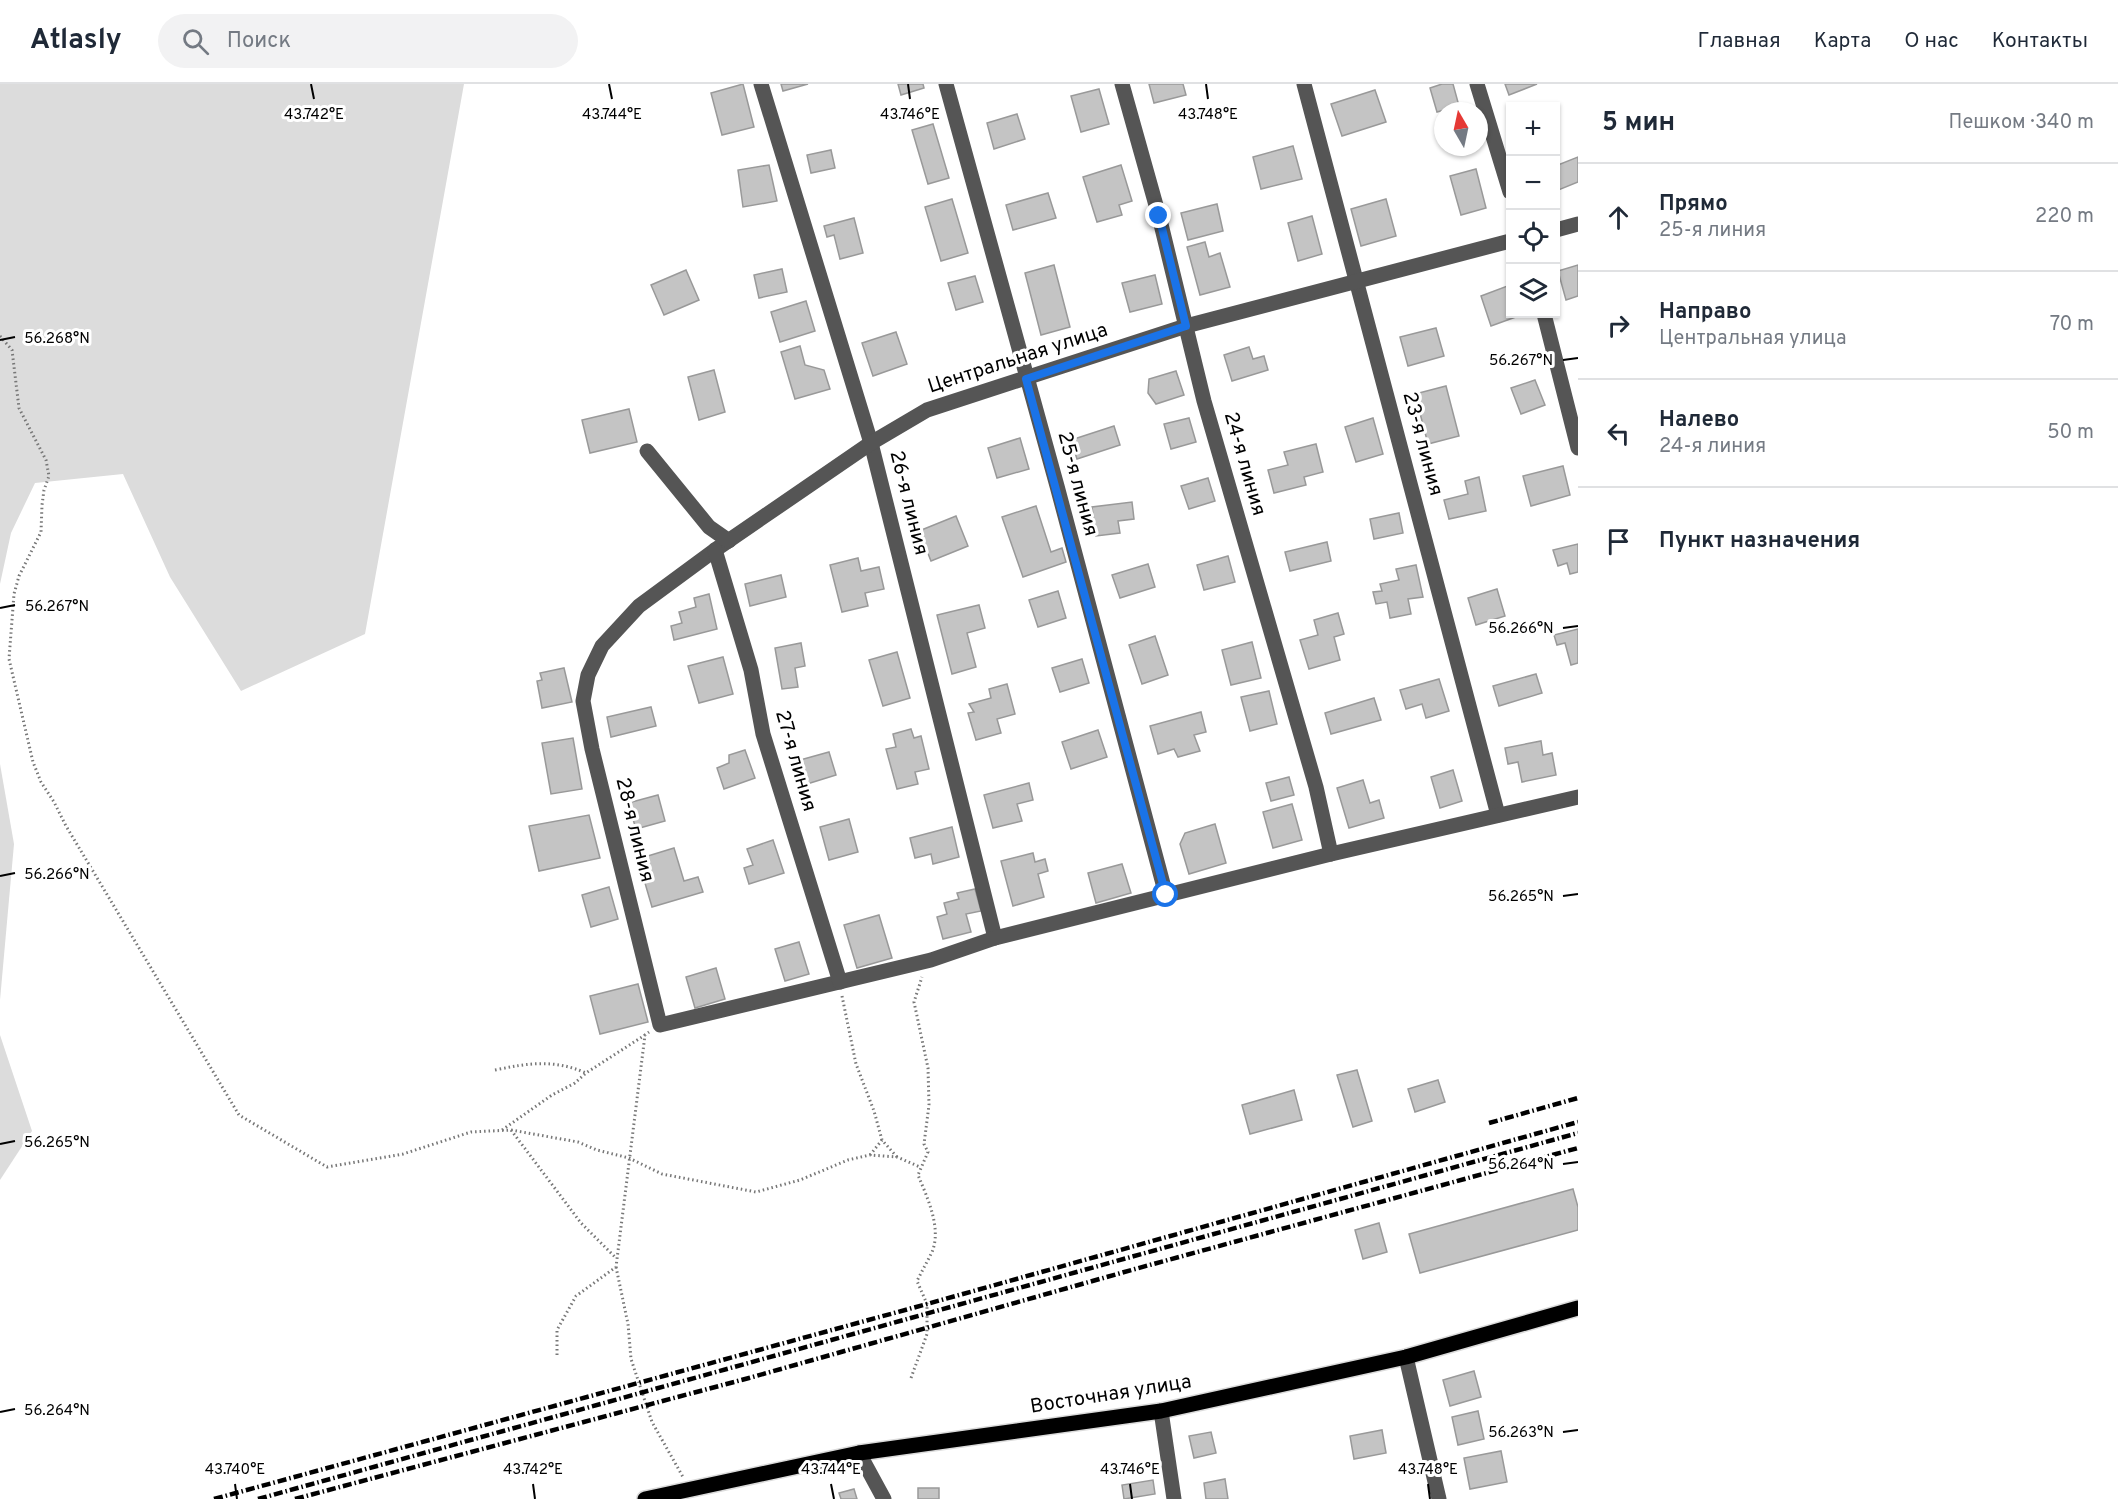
<!DOCTYPE html>
<html lang="ru">
<meta charset="utf-8">
<style>
:root{--surface:#fff;--page:#f2f2f3;--text:#1f2937;--muted:#747a83;--line:#e0e1e3}
body{margin:0;font-family:Overpass,sans-serif;background:var(--page);color:var(--text)}
.controls{position:absolute;right:18px;top:18px;display:grid;overflow:hidden;border-radius:0px;box-shadow:0 2px 4px #0004}
.controls button{width:54px;height:54px;display:grid;place-items:center;padding:0;border:0;border-bottom:2px solid var(--line);background:var(--surface);color:var(--text);font:30px sans-serif}
.compass{position:absolute;left:1434px;top:18px;width:54px;height:54px;border-radius:50%;background:var(--surface);box-shadow:0 2px 4px #0004;rotate:351deg}
.stop{position:absolute;width:18px;height:18px;margin:-14px;border:4px solid #1a73e8;border-radius:50%;background:#fff}
.stop.end{background:#1a73e8;border-color:#fff;box-shadow:0 2px 6px #0008}
.list{margin:0;padding:0;list-style:none}
h2{display:flex;justify-content:space-between;align-items:center;height:78px;margin:0;padding:0 24px;font-size:26px}
h2 small{font-size:20px;font-weight:400;color:var(--muted)}
.list li{display:grid;grid-template-columns:39px 1fr auto;gap:18px;align-items:center;box-sizing:border-box;height:108px;padding:0 24px;border-top:2px solid var(--line)}
.list b{display:block;font-size:22px;white-space:nowrap}
.list p{margin:0;font-size:20px;white-space:nowrap;color:var(--muted)}
.list em{font-size:20px;font-style:normal;color:var(--muted)}
.icon{flex:none;width:33px;height:33px;fill:none;stroke:currentColor;stroke-width:2;stroke-linecap:round;stroke-linejoin:round}
.map{position:relative;flex:none;width:1578px;height:1415px;overflow:hidden}
header{display:flex;align-items:center;gap:36px;box-sizing:border-box;height:84px;padding:0 30px;background:var(--surface);border-bottom:2px solid var(--line)}
header strong{font-size:28px}
nav{display:flex;gap:33px;margin-inline-start:auto;font-size:21px}
.search{width:420px;height:54px;background:var(--page);display:flex;align-items:center;gap:15px;box-sizing:border-box;padding:0 21px;border-radius:33px;color:var(--muted);font-size:22px}
main{display:flex}
aside{flex:1;background:var(--surface)}
.map>svg:first-child{display:block}
.green{fill:#dcdcdc}
.building{fill:#c4c4c4;stroke:#999;stroke-width:1.5}
.lines{fill:none;stroke-linecap:round;stroke-linejoin:round}
.major-casing{stroke:#dbdbdb;stroke-width:18}
.path{stroke:#777;stroke-width:3;stroke-dasharray:1.5 3;stroke-linecap:butt}
.minor{stroke:#555;stroke-width:15}
.major{stroke:#000;stroke-width:15}
.rail{stroke:#000;stroke-width:4.5;stroke-dasharray:9 3 1.5 3;stroke-linecap:butt}
.route{stroke:#1a73e8;stroke-width:8}
.ticks{fill:none;stroke:#000;stroke-width:2}
.labels{text-anchor:middle;dominant-baseline:central;stroke-width:6;stroke-linejoin:round;paint-order:stroke}
.street-label{font-size:20px;fill:#000;stroke:#fff}
.ticks-label{font-size:15px;text-anchor:middle;fill:#000;stroke:#fff;stroke-width:6;stroke-linejoin:round;paint-order:stroke}
</style>
<header>
<strong>Atlasly</strong>
<div class="search"><svg class="icon" aria-label="search" viewBox="0 0 24 24"><circle cx="10" cy="10" r="6"/><path d="M15 15l6 6"/></svg>Поиск</div>
<nav><a>Главная</a><a>Карта</a><a>О нас</a><a>Контакты</a></nav>
</header>
<main>
<div class="map">
<svg width="1578" height="1415" viewBox="0 0 1578 1415">
<rect width="100%" height="100%" fill="#fff"/>
<!-- green -->
<g class="green">
<polygon points="0,0 464,0 365,550 241,607 170,493 123,390 35,399 11,449 0,500"/>
<polygon points="0,680 14,760 0,916"/>
<polygon points="0,951 32,1047 0,1096"/>
</g>
<!-- building -->
<g class="building">
<polygon points="743,0 754,43 722,51 711,9"/>
<polygon points="781,0 808,0 783,7"/>
<polygon points="898,0 923,0 924,4 901,11"/>
<polygon points="1149,0 1183,0 1186,11 1154,19"/>
<polygon points="1442,0 1453,0 1459,22 1437,28 1430,4"/>
<polygon points="1505,0 1537,0 1509,11"/>
<polygon points="1099,5 1109,40 1081,48 1071,12"/>
<polygon points="1375,6 1386,38 1342,52 1331,20"/>
<polygon points="1017,30 1025,55 994,65 987,39"/>
<polygon points="933,40 949,94 928,100 912,46"/>
<polygon points="1293,62 1302,95 1261,105 1253,73"/>
<polygon points="831,66 835,84 811,89 807,71"/>
<polygon points="1556,73 1558,81 1578,73 1578,98 1556,107"/>
<polygon points="769,81 777,117 743,123 738,86"/>
<polygon points="1121,81 1132,117 1119,121 1122,131 1097,138 1083,93"/>
<polygon points="1476,85 1486,124 1461,131 1450,92"/>
<polygon points="1048,109 1056,134 1013,146 1006,121"/>
<polygon points="952,115 968,169 941,177 925,123"/>
<polygon points="1386,115 1396,152 1361,162 1351,125"/>
<polygon points="1217,120 1223,147 1188,156 1181,129"/>
<polygon points="1312,132 1322,170 1298,177 1288,139"/>
<polygon points="854,134 863,169 840,175 834,151 827,153 824,142"/>
<polygon points="1205,158 1209,173 1220,169 1230,203 1200,211 1187,163"/>
<polygon points="1054,181 1070,243 1041,251 1025,189"/>
<polygon points="1578,181 1578,212 1566,216 1558,187"/>
<polygon points="782,185 787,208 759,214 754,191"/>
<polygon points="686,186 699,216 664,231 651,201"/>
<polygon points="1155,191 1162,220 1130,228 1122,199"/>
<polygon points="975,192 983,218 956,226 948,199"/>
<polygon points="1510,201 1510,230 1524,230 1491,242 1481,212"/>
<polygon points="806,217 815,247 780,258 771,228"/>
<polygon points="1436,244 1444,272 1408,282 1400,253"/>
<polygon points="896,248 907,280 873,292 862,259"/>
<polygon points="800,262 805,281 824,286 830,305 795,315 781,268"/>
<polygon points="1249,263 1253,275 1264,272 1268,286 1232,297 1224,271"/>
<polygon points="714,286 725,328 699,336 688,293"/>
<polygon points="1176,287 1184,311 1156,320 1148,309 1149,295"/>
<polygon points="1535,296 1545,321 1521,330 1511,304"/>
<polygon points="1446,302 1459,352 1428,360 1415,310"/>
<polygon points="629,325 637,358 590,369 582,336"/>
<polygon points="1189,334 1196,358 1171,365 1164,340"/>
<polygon points="1373,334 1383,370 1356,378 1345,343"/>
<polygon points="1114,342 1120,361 1077,375 1071,356"/>
<polygon points="1020,354 1029,385 997,394 988,364"/>
<polygon points="1316,360 1323,388 1304,393 1306,401 1274,409 1268,386 1288,381 1284,368"/>
<polygon points="1563,382 1570,411 1531,422 1523,392"/>
<polygon points="1479,393 1486,427 1449,435 1444,416 1468,410 1465,397"/>
<polygon points="1208,394 1215,417 1189,425 1181,402"/>
<polygon points="1132,418 1134,435 1118,437 1120,449 1096,452 1092,423"/>
<polygon points="1036,422 1051,468 1062,464 1066,478 1023,493 1002,433"/>
<polygon points="1399,429 1403,449 1374,455 1370,435"/>
<polygon points="956,432 968,462 931,477 919,447"/>
<polygon points="1327,458 1331,477 1290,487 1285,468"/>
<polygon points="1578,460 1578,488 1570,490 1567,479 1558,482 1553,466"/>
<polygon points="1228,472 1235,498 1204,506 1197,481"/>
<polygon points="858,474 861,487 879,483 884,505 865,509 868,522 842,528 830,481"/>
<polygon points="1148,480 1155,503 1120,514 1112,491"/>
<polygon points="1416,481 1423,513 1408,515 1411,530 1390,534 1387,518 1376,520 1373,508 1382,507 1380,500 1399,496 1396,485"/>
<polygon points="781,491 786,513 750,522 745,500"/>
<polygon points="1497,505 1505,532 1476,541 1468,514"/>
<polygon points="1058,507 1066,534 1038,543 1029,516"/>
<polygon points="709,510 717,545 674,556 671,542 682,539 679,528 696,523 694,514"/>
<polygon points="979,521 985,544 967,549 976,583 952,590 937,531"/>
<polygon points="1338,529 1344,550 1334,553 1340,576 1309,585 1300,556 1318,551 1314,536"/>
<polygon points="1578,545 1578,579 1571,581 1565,559 1557,561 1554,551"/>
<polygon points="1155,552 1168,591 1142,600 1129,561"/>
<polygon points="1252,558 1261,594 1231,601 1222,566"/>
<polygon points="801,559 805,582 795,584 798,603 782,605 775,564"/>
<polygon points="897,568 910,614 883,622 869,576"/>
<polygon points="723,573 733,610 699,619 688,582"/>
<polygon points="1082,575 1089,599 1060,608 1052,584"/>
<polygon points="564,584 572,618 542,624 537,597 542,596 540,589"/>
<polygon points="1536,590 1542,609 1499,622 1493,602"/>
<polygon points="1439,595 1449,627 1426,634 1422,620 1406,625 1400,606"/>
<polygon points="1007,600 1015,630 997,635 1001,649 976,656 968,629 974,628 969,620 991,614 989,605"/>
<polygon points="1269,607 1277,640 1250,647 1241,613"/>
<polygon points="1374,614 1381,636 1331,650 1325,629"/>
<polygon points="651,623 656,642 611,653 607,633"/>
<polygon points="1201,628 1206,648 1194,651 1200,667 1178,673 1174,665 1158,670 1150,642"/>
<polygon points="911,645 914,654 921,652 929,685 915,688 918,700 897,705 886,665 896,663 893,650"/>
<polygon points="1098,646 1107,673 1071,685 1062,658"/>
<polygon points="573,654 582,705 551,710 542,659"/>
<polygon points="1541,657 1543,671 1552,669 1556,691 1522,698 1518,678 1508,680 1505,664"/>
<polygon points="745,666 755,694 724,705 717,684 729,679 729,671"/>
<polygon points="829,668 836,691 807,700 800,676"/>
<polygon points="1453,686 1462,717 1440,724 1431,693"/>
<polygon points="1289,693 1294,711 1271,717 1266,699"/>
<polygon points="1363,696 1370,719 1379,716 1384,734 1349,744 1337,704"/>
<polygon points="1029,699 1033,716 1017,720 1022,737 993,744 984,711"/>
<polygon points="658,711 665,737 636,745 628,719"/>
<polygon points="1292,720 1302,756 1273,764 1263,728"/>
<polygon points="589,731 600,774 539,787 529,742"/>
<polygon points="849,735 858,768 829,776 820,743"/>
<polygon points="1215,740 1226,779 1189,790 1180,760 1185,749"/>
<polygon points="952,743 959,773 933,780 931,770 915,774 910,754"/>
<polygon points="773,756 784,789 749,800 744,784 753,781 747,765"/>
<polygon points="674,764 684,797 698,793 703,808 652,823 638,775"/>
<polygon points="1033,769 1035,778 1045,775 1048,787 1038,790 1044,813 1013,822 1001,777"/>
<polygon points="1122,780 1131,809 1096,819 1088,789"/>
<polygon points="609,803 618,835 591,843 582,811"/>
<polygon points="975,805 981,827 966,830 971,848 943,855 937,833 947,830 944,819 959,815 957,809"/>
<polygon points="879,831 892,874 857,884 844,841"/>
<polygon points="799,858 809,890 785,897 775,865"/>
<polygon points="716,884 725,915 695,924 686,893"/>
<polygon points="638,900 648,938 600,950 590,912"/>
<polygon points="1357,986 1372,1037 1353,1043 1337,991"/>
<polygon points="1438,996 1445,1018 1415,1028 1408,1005"/>
<polygon points="1294,1006 1302,1036 1250,1050 1242,1021"/>
<polygon points="1573,1105 1578,1123 1578,1146 1420,1189 1409,1150"/>
<polygon points="1379,1139 1387,1168 1363,1175 1355,1146"/>
<polygon points="1474,1287 1481,1313 1450,1322 1443,1296"/>
<polygon points="1478,1327 1484,1355 1458,1361 1452,1333"/>
<polygon points="1382,1346 1386,1369 1354,1375 1350,1352"/>
<polygon points="1211,1348 1216,1369 1194,1374 1189,1352"/>
<polygon points="1501,1367 1507,1398 1470,1405 1464,1374"/>
<polygon points="1225,1395 1228,1415 1206,1415 1204,1399"/>
<polygon points="1153,1396 1155,1410 1124,1415 1122,1401"/>
<rect x="918" y="1404" width="21" height="11"/>
<polygon points="854,1405 857,1415 841,1415 839,1409"/>
</g>
<g class="lines">
<!-- major casing -->
<g class="major-casing">
<polyline id="major" points="645,1415 859,1369 1161,1327 1406,1273 1578,1224"/>
</g>
<!-- path -->
<g class="path">
<polyline points="0,252 12,266 19,324 46,376 49,392 44,406 42,421 41,448 19,492 14,510 9,575 33,678 41,698 54,718 66,742 239,1031 327,1083 403,1070 471,1048 511,1046 578,1058 597,1066 629,1074 662,1090 756,1108 800,1096 848,1076 870,1071 897,1073 920,1083"/>
<polyline points="842,912 856,980 874,1027 882,1056 897,1073"/>
<path d="M495,986C529,979 554,975 586,989"/>
<polyline points="502,1046 552,1011 575,999 586,989 645,951"/>
<polyline points="511,1046 581,1139 616,1174"/>
<polyline points="870,1071 882,1056"/>
<polyline points="616,1183 628,1240 631,1275 652,1338 683,1393"/>
<polyline points="557,1271 557,1246 576,1212 616,1183 645,951 649,948"/>
<path d="M911,1294L927,1250V1220L917,1197C922,1187 927,1178 932,1168C942,1144 927,1113 918,1091L928,1068L924,1060L929,1021L928,984L914,918L922,893"/>
</g>
<!-- minor -->
<g class="minor">
<polyline points="761,0 871,359 995,854"/>
<polyline points="946,0 1057,402 1166,811"/>
<polyline points="1122,0 1159,132 1204,317 1316,703 1331,770"/>
<polyline points="1304,0 1498,731"/>
<polyline points="1477,0 1510,108"/>
<polyline points="1556,146 1578,140"/>
<polyline points="1510,157 1186,242 927,326 871,359 715,466 639,522 602,562 588,591 583,617 592,665 660,941 931,876 995,854 1331,770 1578,713"/>
<polyline points="1544,230 1578,364"/>
<polyline points="647,367 709,443 729,457"/>
<polyline points="715,466 751,586 763,650 840,898"/>
<polyline points="1406,1273 1439,1415"/>
<polyline points="1161,1327 1174,1415"/>
<polyline points="859,1369 884,1415"/>
</g>
<!-- major -->
<use href="#major" class="major"/>
<!-- rail -->
<g class="rail">
<polyline points="1489,1039 1578,1014"/>
<polyline points="214,1415 927,1220 1578,1038"/>
<polyline points="258,1415 1578,1049"/>
<polyline points="295,1415 749,1294 1135,1185 1578,1064"/>
</g>
</g>
<g class="lines">
<!-- route -->
<polyline class="route" points="1159,132 1186,242 1026,295 1166,811"/>
</g>
<!-- ticks -->
<path class="ticks" d="M311,0L314,15M609,0L612,15M908,0L910,15M1206,0L1208,15M0,256L15,253M1563,276L1578,274M0,524L15,521M1563,544L1578,542M0,792L15,789M1563,812L1578,810M0,1060L15,1057M1563,1080L1578,1078M0,1328L15,1325M1563,1348L1578,1346M235,1400L237,1415M533,1400L535,1415M831,1400L834,1415M1130,1400L1132,1415M1428,1400L1430,1415"/>
<g class="labels">
<!-- street labels -->
<g class="street-label">
<text transform="translate(1018 275) rotate(-18)">Центральная улица</text>
<text transform="translate(1422 360) rotate(75)">23-я линия</text>
<text transform="translate(1244 380) rotate(74)">24-я линия</text>
<text transform="translate(1077 400) rotate(75)">25-я линия</text>
<text transform="translate(908 419) rotate(76)">26-я линия</text>
<text transform="translate(795 677) rotate(74)">27-я линия</text>
<text transform="translate(634 746) rotate(76)">28-я линия</text>
<text transform="translate(1111 1311) rotate(-9)">Восточная улица</text>
</g>
</g>
<g class="ticks-label">
<text x="314" y="35">43.742°E</text>
<text x="612" y="35">43.744°E</text>
<text x="910" y="35">43.746°E</text>
<text x="1208" y="35">43.748°E</text>
<text x="57" y="259">56.268°N</text>
<text x="1521" y="281">56.267°N</text>
<text x="57" y="527">56.267°N</text>
<text x="1521" y="549">56.266°N</text>
<text x="57" y="795">56.266°N</text>
<text x="1521" y="817">56.265°N</text>
<text x="57" y="1063">56.265°N</text>
<text x="1521" y="1085">56.264°N</text>
<text x="57" y="1331">56.264°N</text>
<text x="1521" y="1353">56.263°N</text>
<text x="235" y="1390">43.740°E</text>
<text x="533" y="1390">43.742°E</text>
<text x="831" y="1390">43.744°E</text>
<text x="1130" y="1390">43.746°E</text>
<text x="1428" y="1390">43.748°E</text>
</g>
</svg>
<div class="controls">
<button>+</button>
<button>−</button>
<button><svg class="icon" aria-label="locate" viewBox="0 0 24 24"><circle cx="12" cy="12" r="6"/><path d="M12 2v4M12 18v4M2 12h4M18 12h4"/></svg></button>
<button><svg class="icon" aria-label="layers" viewBox="0 0 24 24"><path d="M12 4l9 5-9 5-9-5zM3 14l9 5 9-5"/></svg></button>
</div>
<svg class="compass" viewBox="-18 -18 36 36"><path d="M0-13l5 13h-10z" fill="#e53935"/><path d="M0 13l5-13h-10z" fill="#747a83"/></svg>
<div class="stop" style="left:1166px;top:811px"></div>
<div class="stop end" style="left:1159px;top:132px"></div>
</div>
<aside>
<h2>5 мин<small>Пешком · 340 m</small></h2>
<ul class="list">
<li><svg class="icon" aria-label="ahead" viewBox="0 0 24 24"><path d="M12 20V5M6 11l6-6 6 6"/></svg><div><b>Прямо</b><p>25-я линия</p></div><em>220 m</em></li>
<li><svg class="icon" aria-label="right" viewBox="0 0 24 24"><path d="M7 20v-9h11M14 6l5 5-5 5"/></svg><div><b>Направо</b><p>Центральная улица</p></div><em>70 m</em></li>
<li><svg class="icon" aria-label="left" viewBox="0 0 24 24"><path d="M17 20v-9H6M10 6l-5 5 5 5"/></svg><div><b>Налево</b><p>24-я линия</p></div><em>50 m</em></li>
<li><svg class="icon" aria-label="arrive" viewBox="0 0 24 24"><path d="M6 21V4h12l-3 4 3 4H6"/></svg><div><b>Пункт назначения</b></div></li>
</ul>
</aside>
</main>
